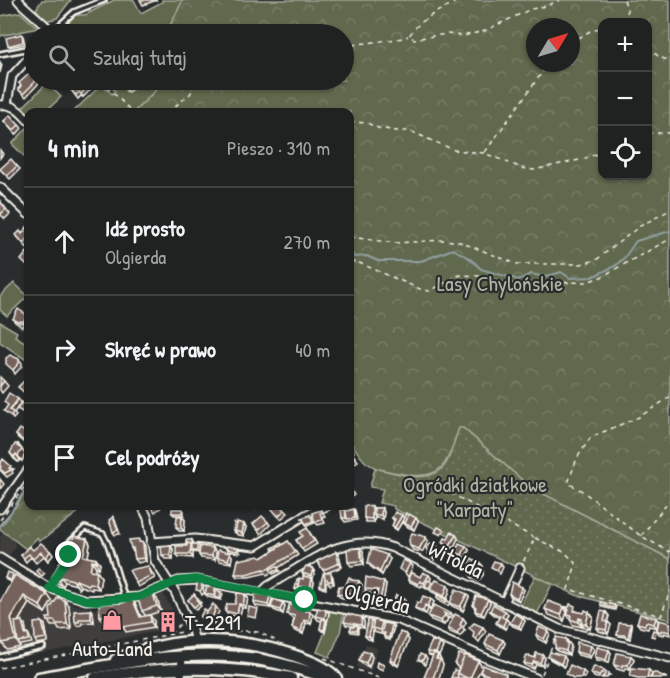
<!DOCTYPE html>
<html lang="pl">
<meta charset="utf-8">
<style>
:root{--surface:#202222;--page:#282a2a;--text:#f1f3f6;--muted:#a2a4a5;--line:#3d3f40}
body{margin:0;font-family:"Patrick Hand",sans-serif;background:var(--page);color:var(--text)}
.controls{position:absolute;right:18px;top:18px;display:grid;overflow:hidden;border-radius:12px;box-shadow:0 2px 4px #0004}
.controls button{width:54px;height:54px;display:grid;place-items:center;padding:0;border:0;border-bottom:2px solid var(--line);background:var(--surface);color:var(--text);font:30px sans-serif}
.compass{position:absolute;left:526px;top:18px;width:54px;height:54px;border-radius:50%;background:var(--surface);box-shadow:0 2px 4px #0004;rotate:52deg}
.stop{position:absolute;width:18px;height:18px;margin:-14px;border:4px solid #0b8043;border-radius:50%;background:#fff}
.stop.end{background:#0b8043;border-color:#fff;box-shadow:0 2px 6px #0008}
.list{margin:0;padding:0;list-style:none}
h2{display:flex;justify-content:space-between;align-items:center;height:78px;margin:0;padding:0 24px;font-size:26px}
h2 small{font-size:20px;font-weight:400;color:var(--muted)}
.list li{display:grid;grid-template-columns:39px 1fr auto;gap:18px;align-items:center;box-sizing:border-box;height:108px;padding:0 24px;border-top:2px solid var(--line)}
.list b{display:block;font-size:22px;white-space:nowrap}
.list p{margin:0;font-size:20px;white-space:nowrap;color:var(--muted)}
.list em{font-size:20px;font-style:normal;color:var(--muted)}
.icon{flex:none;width:33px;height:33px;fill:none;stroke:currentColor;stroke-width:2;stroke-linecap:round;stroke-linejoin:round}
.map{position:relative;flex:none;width:670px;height:678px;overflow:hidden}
.search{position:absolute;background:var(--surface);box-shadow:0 2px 4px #0004;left:24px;top:24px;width:330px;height:66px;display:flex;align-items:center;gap:15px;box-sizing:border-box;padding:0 21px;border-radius:33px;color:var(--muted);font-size:22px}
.panel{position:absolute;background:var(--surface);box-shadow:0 2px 4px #0004;left:24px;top:108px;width:330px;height:402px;border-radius:12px}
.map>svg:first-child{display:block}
.built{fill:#403d3c}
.green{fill:#60684e;stroke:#aaac9b;stroke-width:1.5}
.forest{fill:url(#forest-crowns);stroke:#aaac9b;stroke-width:1.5;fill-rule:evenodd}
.garden{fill:url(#garden-dots);stroke:#aaac9b;stroke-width:1.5}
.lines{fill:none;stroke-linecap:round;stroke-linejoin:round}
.stream{stroke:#90a0a1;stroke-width:2}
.service-casing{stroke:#f4f1e8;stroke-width:8}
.minor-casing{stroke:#f4f1e8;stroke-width:11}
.primary-casing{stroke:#f4f1e8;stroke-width:15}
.path{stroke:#f4f1e8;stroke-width:1.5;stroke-dasharray:4.5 4.5;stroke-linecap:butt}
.service{stroke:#2a2d2e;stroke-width:3}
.minor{stroke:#2a2d2e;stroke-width:7}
.primary{stroke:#2a2d2e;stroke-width:10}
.wall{fill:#64544f;stroke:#f4f1e8;stroke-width:1.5}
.shaded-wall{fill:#514540;stroke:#f4f1e8;stroke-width:1.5}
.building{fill:#74625c;stroke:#f4f1e8;stroke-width:1.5}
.route{stroke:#0b8043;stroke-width:8}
.labels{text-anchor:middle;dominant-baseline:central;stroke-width:4.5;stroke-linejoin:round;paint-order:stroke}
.park-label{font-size:22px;fill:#b1b3a3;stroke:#2a2d2e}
.street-label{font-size:22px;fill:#f4f1e8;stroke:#2a2d2e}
.poi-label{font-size:22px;fill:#f4f1e8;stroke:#2a2d2e;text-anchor:start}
</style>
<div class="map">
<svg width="670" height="678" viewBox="0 0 670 678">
<defs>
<pattern id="forest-crowns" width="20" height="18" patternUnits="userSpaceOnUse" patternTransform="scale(1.5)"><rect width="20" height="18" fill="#60684e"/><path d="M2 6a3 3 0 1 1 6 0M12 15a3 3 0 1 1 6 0" fill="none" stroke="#777e68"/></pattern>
<pattern id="garden-dots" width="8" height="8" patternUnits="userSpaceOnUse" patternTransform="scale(1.5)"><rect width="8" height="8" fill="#60684e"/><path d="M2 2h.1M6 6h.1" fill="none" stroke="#777e68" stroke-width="1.8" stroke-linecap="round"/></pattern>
</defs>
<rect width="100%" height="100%" fill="#2a2d2e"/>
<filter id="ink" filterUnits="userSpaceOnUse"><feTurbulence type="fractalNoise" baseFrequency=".0167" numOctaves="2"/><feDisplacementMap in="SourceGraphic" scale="12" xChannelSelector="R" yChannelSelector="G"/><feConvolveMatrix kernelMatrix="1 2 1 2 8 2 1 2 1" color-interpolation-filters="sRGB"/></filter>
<g filter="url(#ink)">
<!-- built -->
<g class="built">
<polygon points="3,532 14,541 15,548 9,555 0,554 0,536"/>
<polygon points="16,573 72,604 98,610 127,607 162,591 175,615 164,617 165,630 0,661 0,604"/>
<polygon points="366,644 378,649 370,672 357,667"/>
</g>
<!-- green -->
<g class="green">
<polygon points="42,0 71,0 57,18 46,21 36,9"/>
<polygon points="114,0 134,0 141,13 162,2 162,0 183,0 166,34 63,34 64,29 74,15 85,15"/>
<polygon points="20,12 38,28 0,36 0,16"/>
<polygon points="105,80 162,80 162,84 134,112 76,112 74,111 102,84 112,94 115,91"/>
<polygon points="47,83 61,97 45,112 28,113 23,107"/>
<polygon points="28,127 28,160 12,144"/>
<polygon points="14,283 28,296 7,316 0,310 0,296"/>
<polygon points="0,322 17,332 15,336 28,344 28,361 0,342"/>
<polygon points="535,576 552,584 537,614 520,606"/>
<polygon points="330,609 344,611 340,633 330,657 317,652 325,632"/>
</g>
<!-- forest -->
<g class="forest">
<path d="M183,0H670V559L530,487L463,428L459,429C446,465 443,483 398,473C388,471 376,470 367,463C360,458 356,448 350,442V112H134L162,84V80H344V34H166ZM602,22H648V176H602ZM535,27H571V63H535Z"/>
<polygon points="28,486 28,506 86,506 46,537 39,541 37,538 26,549 0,529 0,524 17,505"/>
</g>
<!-- garden -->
<path class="garden" d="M459,428H463L530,487L670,559V620L576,595L394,509V506L379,503L383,489L370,487L375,468C397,473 435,488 448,460C452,450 455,439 459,428Z"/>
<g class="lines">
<!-- stream -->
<g class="stream">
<polyline points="350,250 354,257 367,256 378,261 421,261 453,249 469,258 481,269 519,280 531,274 545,277 561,272 570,278 592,277 615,266 625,257 636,241 670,231"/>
<polyline points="0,526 6,520 28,485"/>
</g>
<!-- service casing -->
<g class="service-casing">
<g id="service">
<polyline points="52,32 74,12 104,0"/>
<polyline points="0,54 31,48 34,50"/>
<polyline points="68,552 67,545 85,528 103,534 108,544 124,596"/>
<polyline points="0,657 43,647"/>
</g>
</g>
<!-- minor casing -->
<g class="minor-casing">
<g id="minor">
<path d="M18,0C26,10 49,26 53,34"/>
<polyline points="7,104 12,76 34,52"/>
<path d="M0,105C13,103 20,112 28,120"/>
<polyline points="0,187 28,214"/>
<polyline points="142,506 148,518 155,561 175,592 191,627 195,641"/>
<polyline points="0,509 28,470"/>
<polyline points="151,542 195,539 255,546 307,514 327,506"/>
<polyline points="0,558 49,588 86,600 139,597 178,581 196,580 399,620 488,659 536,678"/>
<path d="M262,592L268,586C308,563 345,530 393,548L559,629L670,658"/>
<polyline points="504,603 520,568"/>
<polyline points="181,678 182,656"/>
</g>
</g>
<!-- primary casing -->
<g class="primary-casing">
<g id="primary">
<path d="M116,660C177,636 230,635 292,655C307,660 325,666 336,678"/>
<path d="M39,678C113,665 187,647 262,660C285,664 307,671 329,678"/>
<path d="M95,678C161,666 225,665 291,678"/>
</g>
</g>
<!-- path -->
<g class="path">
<path d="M455,0L454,3C437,12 420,19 409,36L414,39L447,34L463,36L484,31L531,9L546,6L560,0"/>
<polyline points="624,0 627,8 628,22"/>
<polyline points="571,43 590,31 602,27"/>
<polyline points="344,44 351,45 404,38 408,36"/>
<polyline points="648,47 659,57 670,61"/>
<polyline points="101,80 132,112"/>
<polyline points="168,112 190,94 198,80"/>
<polyline points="350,122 367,123 378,128 397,131 410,131 454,150 484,153 522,168 534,170 583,159 602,152"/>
<polyline points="648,133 670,133"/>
<polyline points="485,152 549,63"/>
<polyline points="350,237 395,243 444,240 460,242 517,264 581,264 596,260 640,226 670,210"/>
<polyline points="350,262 357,262 420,289 429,291 460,275 480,276 510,284 587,282 601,277 670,239"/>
<polyline points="670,397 639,417 591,437 577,458 568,483 581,490 641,536 670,552"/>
<polyline points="417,481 433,484 535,538 523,562"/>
<polyline points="0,520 28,482"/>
<polyline points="641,536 670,500"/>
<polyline points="535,538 566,553 576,564 568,589 661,616 670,591"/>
<polyline points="238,562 241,552"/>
<polyline points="200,631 247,631 258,632 277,641"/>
<polyline points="170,634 182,622"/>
<polyline points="550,652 557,634"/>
<polyline points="324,658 379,678"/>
<polyline points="0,668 187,631"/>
<polyline points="542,674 549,656"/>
</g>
<!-- service -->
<use href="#service" class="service"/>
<!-- minor -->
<use href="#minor" class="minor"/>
<!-- primary -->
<use href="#primary" class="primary"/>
</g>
<!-- wall -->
<g class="wall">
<polygon points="140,0 157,0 143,5"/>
<polygon points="23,36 25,44 9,47 8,46"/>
<polygon points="34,80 39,80 40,82 26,97 18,89 21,86 19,83"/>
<polygon points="129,82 134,88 128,92 123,86"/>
<polygon points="88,87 90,90 83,97 81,96 78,99 71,90"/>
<polygon points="4,121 19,125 22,128 16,135"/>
<polygon points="0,150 3,154 0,158"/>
<polygon points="17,166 20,169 10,179 0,169"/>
<polygon points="0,201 10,214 5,219 0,214"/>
<polygon points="28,226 28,247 27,248 16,235 22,234"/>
<polygon points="28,317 28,320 26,326 24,324 22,327 15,322 13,319"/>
<polygon points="28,431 28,446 18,438 16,435"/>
<polygon points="18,444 25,454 22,461 20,460 18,462 14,459 10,453"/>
<polygon points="350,447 354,452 352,454 358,461 353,465 351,463 350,464"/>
<polygon points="0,466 14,469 12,471 13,473 7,477 0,470 1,467"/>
<polygon points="350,488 354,495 350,498"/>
<polygon points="151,506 163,506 155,512"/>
<polygon points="249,506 261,506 255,510 252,506 251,508"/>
<polygon points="281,506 288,513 281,519 272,509"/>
<polygon points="374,508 382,508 384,512 383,519 376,518 375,516 374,522 366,522 364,518"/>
<polygon points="321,510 325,516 322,517 325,523 318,525 315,522"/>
<polygon points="355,510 357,520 345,522 342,518 346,511"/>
<polygon points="184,511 184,515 174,515 172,513"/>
<polygon points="310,515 314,523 307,526 302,518"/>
<polygon points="182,516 185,520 184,531 179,531 176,527"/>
<polygon points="113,517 115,520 120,534 115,535 113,532"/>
<polygon points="392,518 416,518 418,521 414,530 408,527 402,522 397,530 395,529 392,526 394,521"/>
<polygon points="268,522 270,525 261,534 253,524"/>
<polygon points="246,527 244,536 238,535 233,531"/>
<polygon points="307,528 317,544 304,552 296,540 303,536"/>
<polygon points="456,535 458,538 453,549 446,546 443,542"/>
<polygon points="87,539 90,544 88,557 96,559 100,564 99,568 96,567 95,571 101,577 99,589 92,588 92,590 80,586 79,589 76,585 65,582 63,586 55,582 52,577 71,548"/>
<polygon points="288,541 298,555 278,568 280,571 273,574 272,572 267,575 266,573 249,577 237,577 235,574 262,558"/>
<polygon points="428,541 422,552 413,550 410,546"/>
<polygon points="141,542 143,543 145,546 146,561 138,563 135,559 134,552 133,552 131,548"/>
<polygon points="193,542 193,544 197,544 199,546 199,553 193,552 193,558 179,557 176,554 186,546"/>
<polygon points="171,546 173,549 173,559 165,559 162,555"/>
<polygon points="466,546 469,550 465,559 457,555 455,552"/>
<polygon points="213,548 216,552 215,560 201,558 199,555"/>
<polygon points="226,549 240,550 239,553 227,551"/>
<polygon points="33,550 50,551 53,555 48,561 44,556 36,563 31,557 26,562 21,555"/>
<polygon points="363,551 364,564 351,566 348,562"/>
<polygon points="336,552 339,555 342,567 326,573 333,577 334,584 330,585 329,583 326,582 326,589 322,588 320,586 325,573 317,561"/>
<polygon points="232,556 231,563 219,561 217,557"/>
<polygon points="390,559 382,575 371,567 368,563"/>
<polygon points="469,563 480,563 483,566 483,575 478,581 472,578 470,574 471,567"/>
<polygon points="148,566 155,578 138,587 136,583"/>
<polygon points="313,568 315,571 312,579 314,582 312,591 300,589 300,591 296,590 295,589 303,579 304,576 302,573"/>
<polygon points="429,575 431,578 430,581 433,583 450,589 447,599 432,592 430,590 422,585 421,587 410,582 408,579"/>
<polygon points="14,576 47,594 52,601 45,613 29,603 18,622 25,624 26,633 28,633 30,637 32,643 21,645 20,645 20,647 7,650 2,643 11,582 6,580 5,578"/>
<polygon points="352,580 362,585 358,599 347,595 346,599 340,597 337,594"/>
<polygon points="386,585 383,603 379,602 376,598 377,596 374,596 375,597 373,603 365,603 363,599 366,592 365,589"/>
<polygon points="524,590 519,601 511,597 509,594"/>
<polygon points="218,591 221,592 223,594 221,600 208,597 205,594"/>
<polygon points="194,594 201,603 199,604 201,606 196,610 188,600"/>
<polygon points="467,594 469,597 463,611 452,606 450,603"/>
<polygon points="270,595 272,599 270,608 256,606 254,602"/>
<polygon points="248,598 246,608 242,608 239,617 228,615 225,611 235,604"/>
<polygon points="437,598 447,600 450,603 448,606 440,602"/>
<polygon points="157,599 161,611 146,616 142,611"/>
<polygon points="488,599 490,603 484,616 477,614 475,611 475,609 473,605"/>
<polygon points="65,601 69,606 71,629 59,630 57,626 51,626 48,621"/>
<polygon points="405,601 400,611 395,609 392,606"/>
<polygon points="434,602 430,610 428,609 426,614 418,611 415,608 420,603"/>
<polygon points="135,603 141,617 154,621 154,627 126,632 123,627 122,621 103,622 100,616"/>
<polygon points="283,603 285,606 283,614 274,610 271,607"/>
<polygon points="434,605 454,616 463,618 466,622 463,628 465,630 460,636 450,632 448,628 452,619 447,617 448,619 444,625 431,620 428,616"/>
<polygon points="601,605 614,605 616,607 615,610 602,607"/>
<polygon points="564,607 567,612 564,621 549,615 545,609"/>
<polygon points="566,607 579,612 584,613 589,612 593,617 590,629 585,628 582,624 582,627 573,625 567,614 568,610"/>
<polygon points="91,610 93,613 94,622 82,623 82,625 77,626 75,622"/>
<polygon points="326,610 329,613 325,632 322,631 320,629 322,621 318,620 315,616"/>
<polygon points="309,611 313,615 311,624 306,623 303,634 295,631 292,628 294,619 290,617 287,614"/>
<polygon points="490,611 505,611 508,614 506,618 509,622 505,629 499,626 496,623 499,618 493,614"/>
<polygon points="606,612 609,616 607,621 611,625 608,634 599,631 597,628"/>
<polygon points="523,618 525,621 521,629 513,626 510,623"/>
<polygon points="656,618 658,621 657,628 649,626 648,629 640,627 637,623"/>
<polygon points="371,620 373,623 382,622 383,624 392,625 394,627 390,640 385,639 384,637 384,635 374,632 373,630 372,640 368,639 365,636"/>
<polygon points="364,621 364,628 358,627 358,633 351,632 350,630 354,626 346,625 344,622"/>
<polygon points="670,623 670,635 664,633 664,635 659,634 657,630"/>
<polygon points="45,625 48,642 37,644 35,640"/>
<polygon points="632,626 630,639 626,638 625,637 619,636 617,635"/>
<polygon points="548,631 550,634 546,643 538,639 536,635"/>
<polygon points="405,634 409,640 398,666 392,663 390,660"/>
<polygon points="566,639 571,646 569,655 557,651 555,648"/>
<polygon points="503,640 505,643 500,654 487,648 485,644"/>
<polygon points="440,643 443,647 439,656 443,665 439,678 424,678 433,656 429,655 427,652"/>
<polygon points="594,649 590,658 578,655 576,652"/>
<polygon points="609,650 611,653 609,663 597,660 595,657"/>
<polygon points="370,653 372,657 369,667 362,664 359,660"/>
<polygon points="631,656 634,659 630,669 625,668 624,671 617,669 614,665"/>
<polygon points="548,657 566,660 564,667 551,660"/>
<polygon points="535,658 545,658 543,666 536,664 534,669 526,666 524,663"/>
<polygon points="478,661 482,667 476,678 451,678 459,669 455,664"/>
<polygon points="604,670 610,675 603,676 602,678 597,678 594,677 591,673"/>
<polygon points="480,672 507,676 487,677 482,675"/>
</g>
<!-- shaded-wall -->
<g class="shaded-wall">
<polygon points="0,62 2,65 0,73"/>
<polygon points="88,87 90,90 83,97 81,94"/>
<polygon points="27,315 28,317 28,320 26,326 23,322"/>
<polygon points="19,359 22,363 22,366 15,374 13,370"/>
<polygon points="4,381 8,386 2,393 0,390 0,386"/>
<polygon points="28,388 28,397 25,393"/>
<polygon points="18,399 21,402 14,413 16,416 13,419 11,416 10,410"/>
<polygon points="28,406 28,413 27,417 24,413"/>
<polygon points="18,444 25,454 22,461 18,456 17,446"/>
<polygon points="16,454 20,460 18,462 14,457"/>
<polygon points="0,479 4,484 0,489"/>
<polygon points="372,506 375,510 374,515 375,516 374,522 372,519"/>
<polygon points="382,508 384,512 383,519 381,515"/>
<polygon points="402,515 404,518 397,530 395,527"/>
<polygon points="182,516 185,520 184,531 181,528"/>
<polygon points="416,518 418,521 414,530 411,526"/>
<polygon points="244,524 246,527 244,536 242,533"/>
<polygon points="456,535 458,538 453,549 450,545"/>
<polygon points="426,537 428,541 422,552 419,549"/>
<polygon points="87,539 90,544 87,562 83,556"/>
<polygon points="192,540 193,542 193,551 192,551 193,552 193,558 190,554 191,544"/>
<polygon points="143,543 145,546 146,561 144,558"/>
<polygon points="171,546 173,549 173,559 170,555"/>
<polygon points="437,546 440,550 434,560 432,557"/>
<polygon points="466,546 469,550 465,559 462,555"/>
<polygon points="213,548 216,552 215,560 212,556"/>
<polygon points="360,548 363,551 364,564 362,561"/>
<polygon points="50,551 53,555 48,561 46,558"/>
<polygon points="336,552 339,555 342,567 339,563"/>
<polygon points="230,553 232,556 231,563 228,560"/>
<polygon points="387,555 390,559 382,575 380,572"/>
<polygon points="96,559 100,564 99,568 96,562"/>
<polygon points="92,561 96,567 94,575 90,570"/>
<polygon points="410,563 413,566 408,577 405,573"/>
<polygon points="480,563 483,566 483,575 478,581 476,577"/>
<polygon points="501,563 503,567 500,574 497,570"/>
<polygon points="313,568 315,571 313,579 311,576"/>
<polygon points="97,571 101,577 99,589 95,584"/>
<polygon points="331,573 333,577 334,584 332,581"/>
<polygon points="429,575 431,578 427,587 424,583"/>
<polygon points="61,577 65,582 63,586 59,581"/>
<polygon points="312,578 314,582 312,591 310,588"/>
<polygon points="76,580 80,586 79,589 75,583"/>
<polygon points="201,580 203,584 204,593 202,595 200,591"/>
<polygon points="359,581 362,585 358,599 356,596"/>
<polygon points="384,582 386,585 383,603 380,599"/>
<polygon points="448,585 450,589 447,599 444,596"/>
<polygon points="522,587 524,590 519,601 517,598"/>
<polygon points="47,594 52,601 45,613 40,606"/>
<polygon points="153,594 157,599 161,611 157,606"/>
<polygon points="245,594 248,598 246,608 243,605"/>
<polygon points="372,594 375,597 373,603 371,600"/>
<polygon points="467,594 469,597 463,611 460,607"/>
<polygon points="270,595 272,599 270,608 268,605"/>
<polygon points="24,596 29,603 16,625 18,642 20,647 16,640 11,618"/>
<polygon points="132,598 135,603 144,623 140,617"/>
<polygon points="403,598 405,601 400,611 398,608"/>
<polygon points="431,599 434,602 430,610 428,606"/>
<polygon points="488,599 490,603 484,616 481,613"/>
<polygon points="65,601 69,606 71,629 67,624"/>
<polygon points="283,603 285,606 283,614 280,610"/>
<polygon points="239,604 242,608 239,617 237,614"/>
<polygon points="425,605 428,609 426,614 423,611"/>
<polygon points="216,607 219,611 214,624 211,621"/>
<polygon points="564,607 567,612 564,621 561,615"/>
<polygon points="91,610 93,613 94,622 91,619"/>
<polygon points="326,610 329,613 325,632 324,630 326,620 325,618"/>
<polygon points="310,611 313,615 311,624 309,621"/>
<polygon points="505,611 508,614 505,620 502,617"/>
<polygon points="589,612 593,617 590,629 586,624"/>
<polygon points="606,612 609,616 607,624 604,621"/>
<polygon points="150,615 154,621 154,627 151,622"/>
<polygon points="445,615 448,619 444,625 441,621"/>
<polygon points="362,617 364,621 364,628 361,625"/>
<polygon points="463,618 466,622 463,628 465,630 460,636 457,633"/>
<polygon points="523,618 525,621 521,629 519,626"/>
<polygon points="579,618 583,623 581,623 582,624 582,627 578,622"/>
<polygon points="656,618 658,621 657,628 654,624"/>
<polygon points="506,619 509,622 505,629 503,626"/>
<polygon points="304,620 306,623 303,634 301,631"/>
<polygon points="371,620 374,624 372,628 373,630 372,640 369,636"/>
<polygon points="22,621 25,624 27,637 25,634"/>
<polygon points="42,622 45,625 48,642 46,638"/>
<polygon points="608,622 611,625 608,634 606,630"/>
<polygon points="631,624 632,626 630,639 628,638"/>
<polygon points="392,625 394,627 390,640 389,638"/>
<polygon points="483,627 486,631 479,642 476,639"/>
<polygon points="548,631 550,634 546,643 544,639"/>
<polygon points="405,634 409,640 398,666 395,662"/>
<polygon points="566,639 571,646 569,655 566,651"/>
<polygon points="503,640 505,643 500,654 498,650"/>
<polygon points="440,643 443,647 439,656 443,665 439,678 433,678 438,656 436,653"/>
<polygon points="591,646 594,649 590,658 588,655"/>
<polygon points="609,650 611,653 609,663 606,660"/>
<polygon points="370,653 372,657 369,667 366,663"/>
<polygon points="543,655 545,658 543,666 540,663"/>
<polygon points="425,656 427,659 425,665 422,661"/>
<polygon points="564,656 566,660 564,667 561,664"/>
<polygon points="631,656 634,659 630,669 628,665"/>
<polygon points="478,661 482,667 476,678 470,678"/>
<polygon points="534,661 536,664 534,669 532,665"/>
<polygon points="649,670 652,673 650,678 647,678"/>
<polygon points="583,671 586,674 584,678 581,678"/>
</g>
<!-- building -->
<g class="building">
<polygon points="22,34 23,42 8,46 6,38"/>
<polygon points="31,72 34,75 34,80 37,80 23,94 18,89 21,86 19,83"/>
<polygon points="78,80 88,87 81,94 79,92 76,95 71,90 74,87 72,85"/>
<polygon points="129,82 132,87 126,91 123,86"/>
<polygon points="50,108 54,112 45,112"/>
<polygon points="10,115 19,125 13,131 4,121"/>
<polygon points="11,159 17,166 7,176 0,169"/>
<polygon points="0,201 6,209 1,214 0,212"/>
<polygon points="28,226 28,238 23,243 16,235 20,231 22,234"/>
<polygon points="28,251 28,263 26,265 21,260"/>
<polygon points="18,309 27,315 23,322 21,321 20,323 13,319"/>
<polygon points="10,355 19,359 19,363 13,370 6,364 6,358"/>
<polygon points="0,377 4,381 0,386"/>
<polygon points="24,381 28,384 28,388 25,393 18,387"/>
<polygon points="9,393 18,399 10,410 13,412 11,416 4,411 8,405 4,402"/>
<polygon points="22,402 28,406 24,413 17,409"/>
<polygon points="25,428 28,431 28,441 27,443 16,435 20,429 23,431"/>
<polygon points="15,444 18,444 17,446 22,449 18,456 16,454 14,457 10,453"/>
<polygon points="350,451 355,457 351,462 350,460"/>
<polygon points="3,459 11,466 9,468 11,470 5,473 0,469 1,467 0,466 0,464"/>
<polygon points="273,506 281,506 285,510 278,516 272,509 274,507"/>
<polygon points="364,506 372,506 372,519 364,518"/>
<polygon points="374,508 382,508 381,515 374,515"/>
<rect x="172" y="509" width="11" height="4"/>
<polygon points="345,509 346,518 342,518 341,510"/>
<polygon points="354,509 355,518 347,519 346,511"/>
<polygon points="321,510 322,512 320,513 322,519 315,522 312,513"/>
<polygon points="395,512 402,515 395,527 392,526 395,519 392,518"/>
<polygon points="406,513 408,515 406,523 402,522"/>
<polygon points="409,514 416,518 411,526 405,524"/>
<polygon points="310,515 313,521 306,524 302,518"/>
<polygon points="177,516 182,516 181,528 176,527"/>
<polygon points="262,516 268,522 258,530 253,524"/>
<polygon points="113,517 118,530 113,532 109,520"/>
<polygon points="237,522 244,524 242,533 235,531"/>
<polygon points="234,523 237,524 235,531 237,532 233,531"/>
<polygon points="438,527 444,530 441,535 435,532"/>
<polygon points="307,528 314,541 302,549 296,540 303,536 300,532"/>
<polygon points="451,532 456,535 450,545 443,542 445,538 448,539"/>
<polygon points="412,533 426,537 419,549 410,546 409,540"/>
<polygon points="74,536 87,539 83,556 96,559 96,562 92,561 90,570 97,571 95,584 89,583 88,585 76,580 75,583 73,580 61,577 59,581 52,577 68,547 71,548"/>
<polygon points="139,539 139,542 143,543 144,558 135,559 133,548 131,548 129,540"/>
<polygon points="186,540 192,540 192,545 191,544 187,543 187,545 186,545"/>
<polygon points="288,541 296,552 264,571 264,569 246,574 235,574 238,560 259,556 262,558"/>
<polygon points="41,543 50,551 46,558 41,552 33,559 29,554 24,558 21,555 29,546 33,550"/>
<polygon points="187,543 191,544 190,554 176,554 176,546 187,546"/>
<polygon points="281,543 282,545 273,550 272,548"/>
<polygon points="431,543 437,546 432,557 429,555 426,548"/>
<polygon points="459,543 466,546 462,555 455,552"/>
<rect x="192" y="544" width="5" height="7"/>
<polygon points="171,546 170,555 162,555 161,547"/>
<polygon points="200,546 213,548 212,556 199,555"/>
<polygon points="227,546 238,548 237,551 226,549"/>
<polygon points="360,548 362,561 348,562 347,549"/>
<polygon points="371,549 387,555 380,572 368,563"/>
<polygon points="218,550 230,553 228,560 217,557"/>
<polygon points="336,552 339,563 323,570 317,561"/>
<polygon points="471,558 480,563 480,572 476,577 470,574 471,565 469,563"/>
<polygon points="403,560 410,563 405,573 399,569"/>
<polygon points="494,561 501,563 497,570 491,567"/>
<polygon points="148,566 152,575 136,583 129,570"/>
<polygon points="277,566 279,570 272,572 270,569"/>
<polygon points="306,566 313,568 311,576 302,573"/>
<polygon points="38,568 45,573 42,576 36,571"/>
<polygon points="7,572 13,574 11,581 5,578"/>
<polygon points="411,572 420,577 423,572 429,575 424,583 420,581 418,584 408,579"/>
<polygon points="324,573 331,573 332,581 328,581 327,579 325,579"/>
<polygon points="323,574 324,574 325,579 325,587 320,586"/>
<polygon points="15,575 47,594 40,606 24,596 11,618 16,640 2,643 0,633 0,602"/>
<polygon points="303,576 312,578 310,588 298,586 299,578 303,579"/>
<polygon points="349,577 352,580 359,581 356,596 345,591 344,595 337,594 339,586 345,587"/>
<polygon points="366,577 384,582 380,599 376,598 378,590 365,589"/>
<polygon points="297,579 299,580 298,586 299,587 298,589 295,589"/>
<polygon points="198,580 201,580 202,589 200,591 196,590"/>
<polygon points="428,580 432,582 429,588 425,586"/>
<polygon points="436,580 448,585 444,596 430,589"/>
<polygon points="512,582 522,587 517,598 509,594"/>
<polygon points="207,586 215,588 214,596 205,594"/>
<polygon points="456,589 467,594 460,607 450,603"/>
<polygon points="216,591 221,592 220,599 215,597"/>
<polygon points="364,592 372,594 371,600 363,599"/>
<polygon points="237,593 245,594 243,605 239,604 237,614 225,611 227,604 235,604"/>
<polygon points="153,594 157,606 142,611 138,599"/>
<polygon points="194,594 198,599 197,600 199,603 194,607 188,600"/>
<polygon points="255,594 270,595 268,605 254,602"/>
<polygon points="396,595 403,598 398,608 392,606"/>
<polygon points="437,595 447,600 446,602 437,598"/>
<polygon points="423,596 431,599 428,606 425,605 423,611 415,608 417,602 420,603"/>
<polygon points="476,596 488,599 481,613 475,611 476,607 473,605"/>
<polygon points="58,597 65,601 67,624 56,624 55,621 48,621 47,618 51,618 50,609"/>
<polygon points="132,598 140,617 150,615 151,622 123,627 121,616 100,616 99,604 123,603"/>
<polygon points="274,599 283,603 280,610 271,607"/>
<polygon points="548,601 564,607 561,615 545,609"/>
<polygon points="601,602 614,605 614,608 601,605"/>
<polygon points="292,603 303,606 307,608 306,611 310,611 309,621 304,620 301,631 292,628 295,616 287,614 289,605 292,605"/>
<polygon points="213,604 216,607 211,621 205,615"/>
<polygon points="493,604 505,611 502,617 506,619 503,626 496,623 500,616 490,611"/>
<polygon points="570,604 575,606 574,611 584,613 585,610 589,612 586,624 581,623 582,619 579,618 578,622 570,619 571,615 567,614 569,610 566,607 569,607"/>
<polygon points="434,605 452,614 451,616 444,613 445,615 441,621 428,616"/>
<polygon points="249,607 258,609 256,618 247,616"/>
<polygon points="318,608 326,610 325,618 315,616"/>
<polygon points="204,609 207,612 205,615 206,616 204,619 200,617"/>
<polygon points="91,610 91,619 79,619 79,622 75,622 74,611"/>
<polygon points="601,611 606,612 604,621 608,622 606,630 597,628"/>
<polygon points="346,614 362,617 361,625 344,622"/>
<polygon points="455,614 463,618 460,625 462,626 457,633 448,628"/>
<polygon points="515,614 523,618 519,626 510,623"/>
<polygon points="640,614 656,618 654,624 646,622 645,625 637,623"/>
<polygon points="322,619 326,620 324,630 320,629"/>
<polygon points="368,620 371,620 369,636 365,636"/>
<polygon points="374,620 382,622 380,630 372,628"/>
<polygon points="659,620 670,623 670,632 662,630 661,632 657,630"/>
<polygon points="22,621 25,634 28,633 29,640 18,642 15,622"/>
<polygon points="42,622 46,638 35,640 34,623"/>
<polygon points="384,623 392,625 389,638 384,637 385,633 381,633"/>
<polygon points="474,623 483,627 476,639 473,637 474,632 469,628"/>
<polygon points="619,623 631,624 628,638 625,637 625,635 617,635"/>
<polygon points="354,625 358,626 357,631 350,630 351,627 354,627"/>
<polygon points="539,627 548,631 544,639 536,635"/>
<polygon points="653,630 656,631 655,637 651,636"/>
<polygon points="400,632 405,634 407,636 395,662 390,660"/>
<polygon points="489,634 503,640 498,650 485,644"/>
<polygon points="556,637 566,639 566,642 568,642 566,651 555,648"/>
<polygon points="432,641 440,643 436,653 427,652"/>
<polygon points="577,642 591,646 588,655 576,652"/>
<polygon points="597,647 609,650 606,660 595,657"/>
<polygon points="363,651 370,653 366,663 359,660"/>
<polygon points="550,652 564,656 561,664 548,657"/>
<polygon points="434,653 438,655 436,659 440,660 433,678 424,678"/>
<polygon points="536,653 543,655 540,663 534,661 532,665 524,663 527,655 535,658"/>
<polygon points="617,653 631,656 628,665 622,665 622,667 614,665"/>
<polygon points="420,654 425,656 422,661 418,660"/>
<polygon points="459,654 465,656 459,669 455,664"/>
<polygon points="465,655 478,661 470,678 467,678 457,673"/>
<polygon points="377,662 384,665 383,670 376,667"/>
<polygon points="483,665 506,674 504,678 487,678 488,675 480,672"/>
<polygon points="570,665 583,671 581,678 573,678 566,674"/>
<polygon points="594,666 604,670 603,673 601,673 599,676 591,673"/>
<polygon points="632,668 649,670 647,678 638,678 630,676"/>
<polygon points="454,670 458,671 457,673 458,675 457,678 451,678"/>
<polygon points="606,672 609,673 607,678 603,678"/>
<polygon points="653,673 656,673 667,678 651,678"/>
</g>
</g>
<g class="lines" filter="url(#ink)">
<!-- route -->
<polyline class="route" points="69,555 49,588 86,600 96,601 139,597 178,581 196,579 305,600"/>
</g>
<!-- icons -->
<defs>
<g id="shop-bare" transform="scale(1.62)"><path d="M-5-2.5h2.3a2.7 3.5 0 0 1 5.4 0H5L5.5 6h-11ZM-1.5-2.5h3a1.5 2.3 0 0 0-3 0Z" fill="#ff9aa2" stroke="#2a2d2e" stroke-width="2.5" paint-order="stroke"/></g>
<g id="building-bare" transform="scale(1.62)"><path d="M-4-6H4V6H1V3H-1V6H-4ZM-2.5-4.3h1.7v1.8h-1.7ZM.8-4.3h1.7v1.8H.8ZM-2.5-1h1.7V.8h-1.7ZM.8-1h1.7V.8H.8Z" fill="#ff9aa2" stroke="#2a2d2e" stroke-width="2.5" paint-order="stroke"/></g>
</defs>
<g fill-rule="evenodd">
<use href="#shop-bare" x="112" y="620"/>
<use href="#building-bare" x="168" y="622"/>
</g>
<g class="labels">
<!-- park labels -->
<g class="park-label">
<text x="500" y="283">Lasy Chylońskie</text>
<text x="475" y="484">Ogródki działkowe<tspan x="475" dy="25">"Karpaty"</tspan></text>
</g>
<!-- street labels -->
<g class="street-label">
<text transform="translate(456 559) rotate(26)">Witolda</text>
<text transform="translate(377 598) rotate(14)">Olgierda</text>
</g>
<!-- poi labels -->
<g class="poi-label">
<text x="185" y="622">T-2291</text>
<text x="112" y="648" text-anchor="middle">Auto-Land</text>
</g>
</g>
</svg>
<div class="controls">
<button>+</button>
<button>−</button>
<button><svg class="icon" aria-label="locate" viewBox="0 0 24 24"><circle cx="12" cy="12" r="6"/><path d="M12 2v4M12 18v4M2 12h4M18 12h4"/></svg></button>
</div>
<svg class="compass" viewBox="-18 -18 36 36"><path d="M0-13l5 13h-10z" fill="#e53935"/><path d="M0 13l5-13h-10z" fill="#a2a4a5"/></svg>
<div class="stop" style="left:305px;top:600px"></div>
<div class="stop end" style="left:69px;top:555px"></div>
<div class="search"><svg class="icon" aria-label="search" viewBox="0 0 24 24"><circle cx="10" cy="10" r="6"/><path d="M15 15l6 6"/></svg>Szukaj tutaj</div>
<section class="panel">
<h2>4 min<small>Pieszo · 310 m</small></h2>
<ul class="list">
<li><svg class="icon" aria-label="ahead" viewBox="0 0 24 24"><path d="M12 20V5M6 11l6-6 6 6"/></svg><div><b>Idź prosto</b><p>Olgierda</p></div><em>270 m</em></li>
<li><svg class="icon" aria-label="right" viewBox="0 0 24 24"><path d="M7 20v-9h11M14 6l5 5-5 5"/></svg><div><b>Skręć w prawo</b></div><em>40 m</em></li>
<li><svg class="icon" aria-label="arrive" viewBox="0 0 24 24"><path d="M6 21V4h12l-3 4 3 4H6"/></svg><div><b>Cel podróży</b></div></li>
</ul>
</section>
</div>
